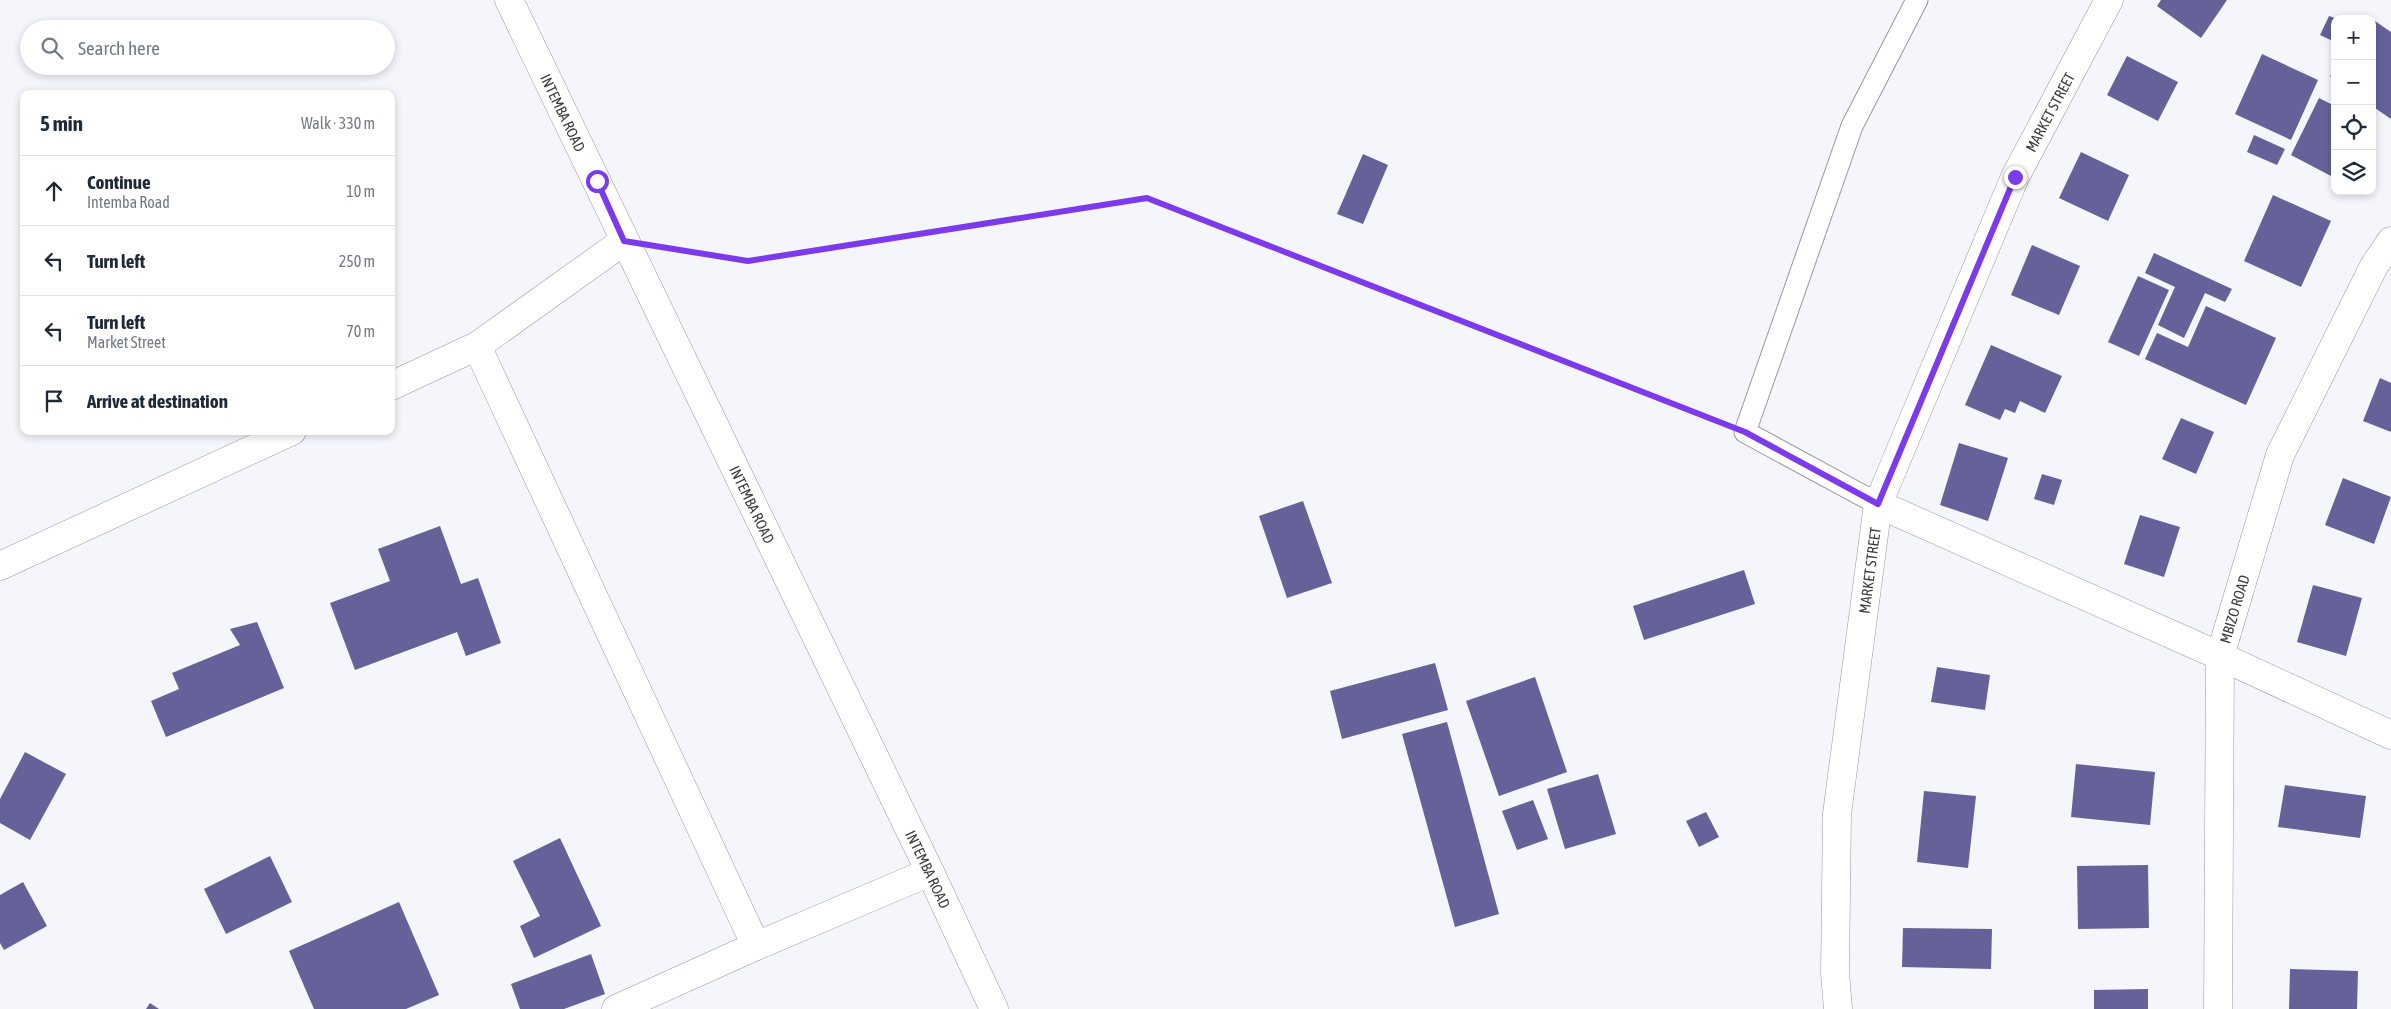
<!DOCTYPE html>
<meta charset="utf-8">
<style>
:root{--surface:#fff;--page:#f6f6f7;--text:#1f2937;--muted:#747a83;--line:#e0e1e3}
body{margin:0;font-family:"Asap Condensed",sans-serif;background:var(--page);color:var(--text)}
.controls{position:absolute;right:15px;top:15px;display:grid;overflow:hidden;border-radius:10px;box-shadow:0 2px 8px #0003}
.controls button{width:45px;height:45px;display:grid;place-items:center;padding:0;border:0;border-bottom:1px solid var(--line);background:var(--surface);color:var(--text);font:25px sans-serif}
.stop{position:absolute;width:15px;height:15px;margin:-11px;border:4px solid #7c3aed;border-radius:50%;background:#fff}
.stop.end{background:#7c3aed;border-color:#fff;box-shadow:0 1px 5px #0008}
.list{margin:0;padding:0;list-style:none}
h2{display:flex;justify-content:space-between;align-items:center;height:65px;margin:0;padding:0 20px;font-size:21px}
h2 small{font-size:16px;font-weight:400;color:var(--muted)}
.list li{display:grid;grid-template-columns:32px 1fr auto;gap:15px;align-items:center;box-sizing:border-box;height:70px;padding:0 20px;border-top:1px solid var(--line)}
.list b{display:block;font-size:19px;white-space:nowrap}
.list p{margin:0;font-size:16px;white-space:nowrap;color:var(--muted)}
.list em{font-size:16px;font-style:normal;color:var(--muted)}
.icon{flex:none;width:28px;height:28px;fill:none;stroke:currentColor;stroke-width:2;stroke-linecap:round;stroke-linejoin:round}
.map{position:relative;flex:none;width:2391px;height:1009px;overflow:hidden}
.search{position:absolute;background:var(--surface);box-shadow:0 2px 8px #0003;left:20px;top:20px;width:375px;height:55px;display:flex;align-items:center;gap:12px;box-sizing:border-box;padding:0 18px;border-radius:28px;color:var(--muted);font-size:19px}
.panel{position:absolute;background:var(--surface);box-shadow:0 2px 8px #0003;left:20px;top:90px;width:375px;height:345px;border-radius:10px}
.map>svg:first-child{display:block}
.building{fill:#656299}
.lines{fill:none;stroke-linecap:round;stroke-linejoin:round}
.lane-casing{stroke:#98989e;stroke-width:23}
.street-casing{stroke:#98989e;stroke-width:29}
.secondary-casing{stroke:#98989e;stroke-width:29}
.path{stroke:#a8a8ad;stroke-width:3;stroke-dasharray:2.5 4;stroke-linecap:butt}
.lane{stroke:#fff;stroke-width:21}
.street{stroke:#fff;stroke-width:28}
.secondary{stroke:#fff;stroke-width:28}
.route{stroke:#7c3aed;stroke-width:6}
.labels{text-anchor:middle;dominant-baseline:central;stroke-width:5;stroke-linejoin:round;paint-order:stroke}
.street-label{font-size:15px;fill:#3d3d3f;stroke:#fff}
</style>
<div class="map">
<svg width="2391" height="1009" viewBox="0 0 2391 1009">
<rect width="100%" height="100%" fill="#f5f5fc"/>
<!-- building -->
<g class="building">
<polygon points="2161,0 2227,0 2201,38 2157,6"/>
<polygon points="2329,16 2335,18 2335,42 2320,35"/>
<polygon points="2372,19 2391,32 2391,119 2372,106"/>
<polygon points="2262,54 2318,80 2291,140 2235,114"/>
<polygon points="2127,56 2178,82 2158,121 2107,95"/>
<polygon points="2335,69 2335,80 2330,76"/>
<polygon points="2319,98 2335,106 2335,169 2331,176 2291,155"/>
<polygon points="2254,135 2285,149 2277,165 2247,152"/>
<polygon points="2081,152 2129,175 2108,221 2059,198"/>
<polygon points="1363,154 1388,165 1363,224 1337,214"/>
<polygon points="2273,195 2331,221 2301,287 2244,261"/>
<polygon points="2032,245 2080,266 2059,315 2011,295"/>
<polygon points="2154,253 2232,289 2225,302 2205,293 2184,338 2158,325 2175,287 2145,273"/>
<polygon points="2138,276 2169,290 2139,356 2108,342"/>
<polygon points="2206,306 2276,338 2246,405 2145,359 2157,333 2188,347"/>
<polygon points="1991,345 2062,376 2045,413 2020,401 2015,413 2005,409 2000,420 1965,405"/>
<polygon points="2380,378 2391,383 2391,432 2363,421"/>
<polygon points="2181,418 2214,432 2196,474 2162,459"/>
<polygon points="1959,443 2008,458 1988,521 1940,505"/>
<polygon points="2042,474 2062,480 2054,505 2034,499"/>
<polygon points="2343,478 2391,497 2374,544 2325,525"/>
<polygon points="1303,501 1332,583 1287,598 1259,516"/>
<polygon points="2140,515 2180,527 2164,577 2124,564"/>
<polygon points="440,526 461,584 478,578 501,643 466,656 457,632 355,670 330,603 390,581 378,549"/>
<polygon points="1744,570 1755,604 1644,640 1633,606"/>
<polygon points="2313,585 2362,598 2346,656 2297,642"/>
<polygon points="257,622 284,688 166,737 151,701 179,689 172,673 240,645 230,629"/>
<polygon points="1435,663 1448,710 1342,739 1330,691"/>
<polygon points="1937,667 1990,675 1985,710 1931,702"/>
<polygon points="1535,677 1567,772 1499,796 1466,701"/>
<polygon points="1447,722 1499,914 1455,927 1402,734"/>
<polygon points="25,752 66,774 30,840 0,823 0,799"/>
<polygon points="2076,764 2155,772 2150,825 2071,817"/>
<polygon points="1598,774 1616,834 1565,849 1547,789"/>
<polygon points="2285,785 2366,796 2360,838 2278,827"/>
<polygon points="1924,791 1976,796 1968,868 1917,862"/>
<polygon points="1533,800 1548,839 1517,850 1502,811"/>
<polygon points="1706,812 1719,837 1699,847 1686,821"/>
<polygon points="560,838 601,926 534,958 520,926 540,916 513,861"/>
<polygon points="270,856 292,902 226,934 204,889"/>
<polygon points="2148,865 2149,928 2078,929 2077,866"/>
<polygon points="23,882 47,926 4,950 0,943 0,895"/>
<polygon points="399,902 439,995 406,1009 314,1009 289,951"/>
<polygon points="1903,928 1992,929 1991,969 1902,967"/>
<polygon points="591,954 605,994 564,1009 520,1009 511,984"/>
<polygon points="2290,969 2358,971 2357,1009 2289,1009"/>
<polygon points="2148,989 2148,1009 2094,1009 2094,990"/>
<polygon points="150,1003 159,1009 146,1009"/>
</g>
<g class="lines">
<!-- lane casing -->
<g class="lane-casing">
<polyline id="lane" points="1878,504 1745,432 1852,126 1917,0"/>
</g>
<!-- street casing -->
<g class="street-casing">
<g id="street">
<polyline points="477,346 756,946"/>
<polyline points="391,386 477,346 624,241"/>
<polyline points="1878,504 2220,656 2391,735"/>
<polyline points="0,566 292,431"/>
<polyline points="616,1009 756,946 930,872"/>
<path id="s1" d="M1838,1009L1835,973L1837,814L1878,504L2015,177L2109,0"/>
<path id="s2" d="M2218,1009L2220,656L2280,455L2374,266L2391,241"/>
</g>
</g>
<!-- secondary casing -->
<g class="secondary-casing">
<g id="secondary">
<path id="s3" d="M509,0L930,872L994,1009"/>
</g>
</g>
<!-- path -->
<polyline class="path" points="665,248 748,261 1147,198 1717,421"/>
<!-- lane -->
<use href="#lane" class="lane"/>
<!-- street -->
<use href="#street" class="street"/>
<!-- secondary -->
<use href="#secondary" class="secondary"/>
</g>
<g class="lines">
<!-- route -->
<polyline class="route" points="597,181 624,241 748,261 1147,198 1745,432 1878,504 2015,177"/>
</g>
<g class="labels">
<!-- street labels -->
<g class="street-label">
<text stroke="none"><textPath href="#s3" startOffset="125">INTEMBA ROAD</textPath></text>
<text stroke="none"><textPath href="#s1" startOffset="936">MARKET STREET</textPath></text>
<text stroke="none"><textPath href="#s3" startOffset="560">INTEMBA ROAD</textPath></text>
<text stroke="none"><textPath href="#s1" startOffset="441">MARKET STREET</textPath></text>
<text stroke="none"><textPath href="#s2" startOffset="402">MBIZO ROAD</textPath></text>
<text stroke="none"><textPath href="#s3" startOffset="965">INTEMBA ROAD</textPath></text>
</g>
</g>
</svg>
<div class="controls">
<button>+</button>
<button>−</button>
<button><svg class="icon" aria-label="locate" viewBox="0 0 24 24"><circle cx="12" cy="12" r="6"/><path d="M12 2v4M12 18v4M2 12h4M18 12h4"/></svg></button>
<button><svg class="icon" aria-label="layers" viewBox="0 0 24 24"><path d="M12 4l9 5-9 5-9-5zM3 14l9 5 9-5"/></svg></button>
</div>
<div class="stop" style="left:597px;top:181px"></div>
<div class="stop end" style="left:2015px;top:177px"></div>
<div class="search"><svg class="icon" aria-label="search" viewBox="0 0 24 24"><circle cx="10" cy="10" r="6"/><path d="M15 15l6 6"/></svg>Search here</div>
<section class="panel">
<h2>5 min<small>Walk · 330 m</small></h2>
<ul class="list">
<li><svg class="icon" aria-label="ahead" viewBox="0 0 24 24"><path d="M12 20V5M6 11l6-6 6 6"/></svg><div><b>Continue</b><p>Intemba Road</p></div><em>10 m</em></li>
<li><svg class="icon" aria-label="left" viewBox="0 0 24 24"><path d="M17 20v-9H6M10 6l-5 5 5 5"/></svg><div><b>Turn left</b></div><em>250 m</em></li>
<li><svg class="icon" aria-label="left" viewBox="0 0 24 24"><path d="M17 20v-9H6M10 6l-5 5 5 5"/></svg><div><b>Turn left</b><p>Market Street</p></div><em>70 m</em></li>
<li><svg class="icon" aria-label="arrive" viewBox="0 0 24 24"><path d="M6 21V4h12l-3 4 3 4H6"/></svg><div><b>Arrive at destination</b></div></li>
</ul>
</section>
</div>
